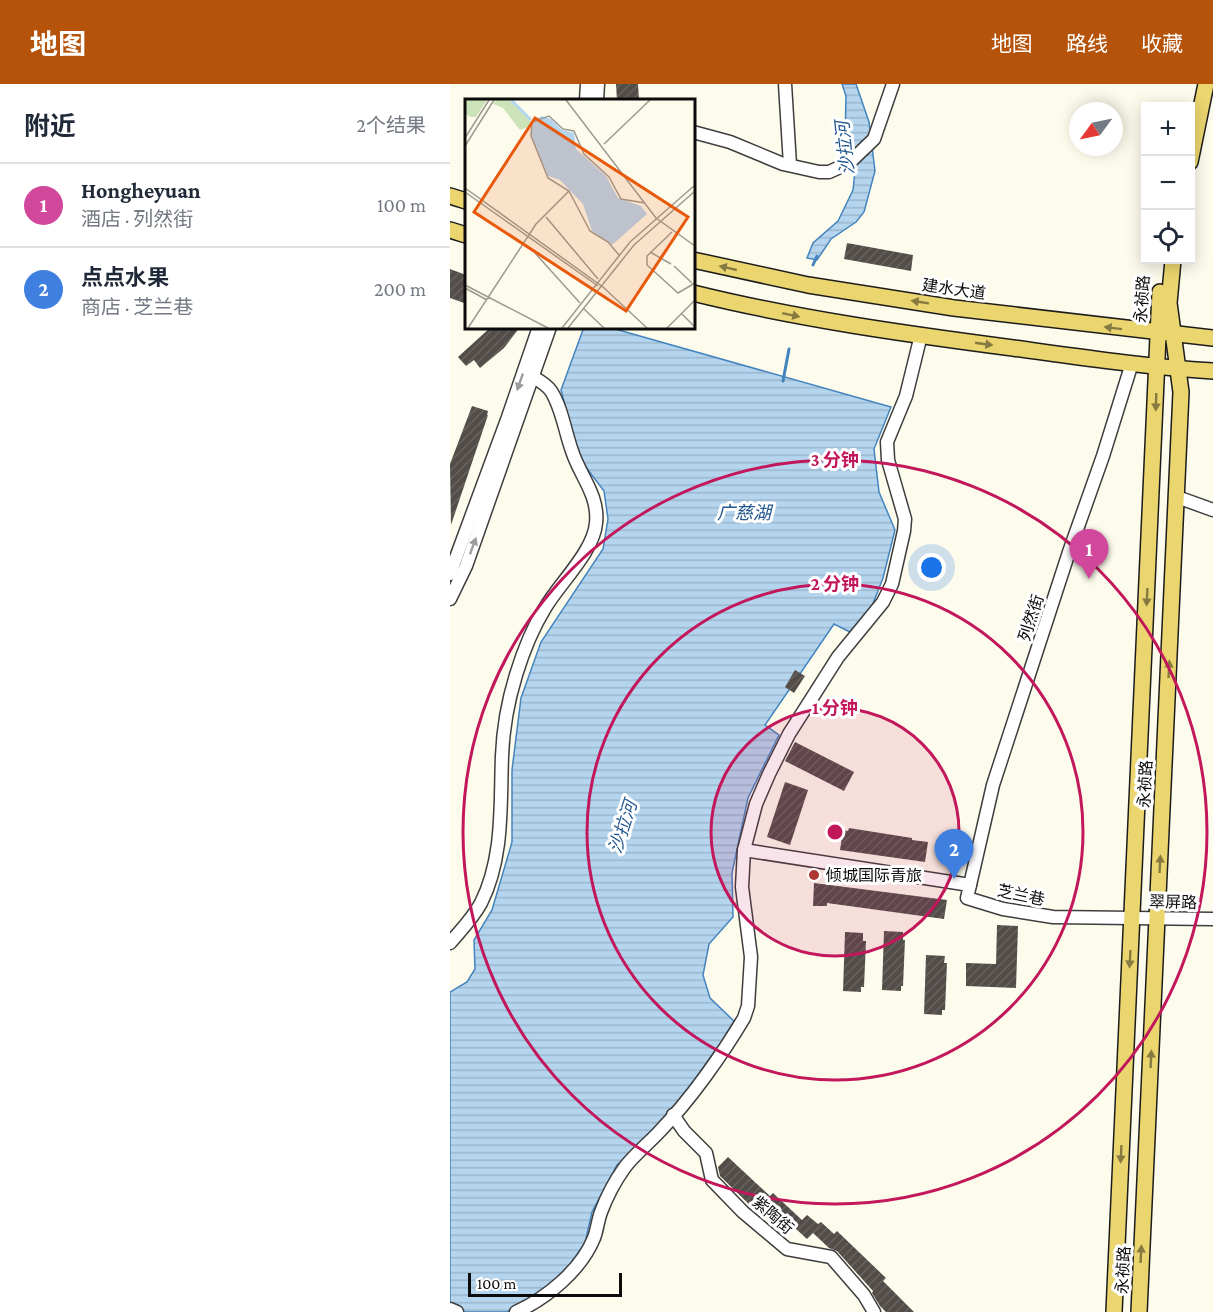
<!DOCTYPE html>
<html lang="zh">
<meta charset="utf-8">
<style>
:root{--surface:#fff;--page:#f6f6f7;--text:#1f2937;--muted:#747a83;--line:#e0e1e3;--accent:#b45309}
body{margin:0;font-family:"Crimson Pro","Noto Sans SC",serif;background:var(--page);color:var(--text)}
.controls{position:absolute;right:18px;top:18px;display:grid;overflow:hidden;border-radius:0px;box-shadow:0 3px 15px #0003}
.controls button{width:54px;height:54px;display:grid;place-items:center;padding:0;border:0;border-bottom:2px solid var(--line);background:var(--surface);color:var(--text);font:30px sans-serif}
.compass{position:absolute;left:619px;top:18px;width:54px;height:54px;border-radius:50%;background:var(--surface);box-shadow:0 3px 15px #0003;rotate:237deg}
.scale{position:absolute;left:18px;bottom:15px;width:154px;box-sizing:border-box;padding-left:6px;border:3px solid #0b0b0b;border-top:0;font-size:16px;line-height:21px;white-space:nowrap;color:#0b0b0b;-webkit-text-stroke:4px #fff;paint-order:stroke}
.you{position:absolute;left:482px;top:484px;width:21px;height:21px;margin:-15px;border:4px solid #fff;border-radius:50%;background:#1a73e8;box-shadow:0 0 0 9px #1a73e833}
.badge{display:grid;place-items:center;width:39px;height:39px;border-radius:50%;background:var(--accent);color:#fff;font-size:20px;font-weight:700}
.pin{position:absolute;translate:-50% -50px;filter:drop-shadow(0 2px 3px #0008)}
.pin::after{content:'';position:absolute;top:32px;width:21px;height:18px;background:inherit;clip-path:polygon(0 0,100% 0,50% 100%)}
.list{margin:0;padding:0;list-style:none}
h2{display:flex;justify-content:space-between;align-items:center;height:78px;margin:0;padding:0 24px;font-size:26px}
h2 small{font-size:20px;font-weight:400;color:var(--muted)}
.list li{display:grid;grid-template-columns:39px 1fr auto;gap:18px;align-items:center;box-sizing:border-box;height:84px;padding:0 24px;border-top:2px solid var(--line)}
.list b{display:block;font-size:22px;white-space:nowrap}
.list p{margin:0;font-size:20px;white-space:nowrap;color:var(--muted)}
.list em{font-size:20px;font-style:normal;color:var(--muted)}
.icon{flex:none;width:33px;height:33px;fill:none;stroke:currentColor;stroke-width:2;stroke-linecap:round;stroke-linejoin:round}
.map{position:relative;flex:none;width:763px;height:1228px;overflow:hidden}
header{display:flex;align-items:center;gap:36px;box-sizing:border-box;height:84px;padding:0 30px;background:var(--accent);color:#fff}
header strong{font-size:28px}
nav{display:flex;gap:33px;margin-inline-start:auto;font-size:21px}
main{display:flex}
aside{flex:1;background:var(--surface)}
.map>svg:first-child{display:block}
.water{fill:url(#water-rules);stroke:#4484be;stroke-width:1.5}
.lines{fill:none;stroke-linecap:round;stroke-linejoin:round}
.stream{stroke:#4484be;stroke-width:3}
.building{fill:url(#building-hatch)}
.minor-casing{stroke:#3e3e3e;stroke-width:15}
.major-casing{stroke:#1c1c1c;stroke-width:18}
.minor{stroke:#fff;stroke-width:12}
.major{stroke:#ead56e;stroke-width:15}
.oneway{fill:#867a41}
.oneway2{fill:#9d9d9d}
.ring{fill:none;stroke:#c2185b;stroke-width:3}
.poi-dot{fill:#ac3632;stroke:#fff;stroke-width:2}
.labels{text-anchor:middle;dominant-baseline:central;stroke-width:6;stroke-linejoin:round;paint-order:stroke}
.street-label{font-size:16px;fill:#0b0b0b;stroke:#fff}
.poi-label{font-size:16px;fill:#0b0b0b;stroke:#fff;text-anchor:start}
.water-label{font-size:18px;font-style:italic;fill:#22578f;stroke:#fff}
.inset-river{fill:none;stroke:#b5d5ef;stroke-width:3}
.inset-road{fill:none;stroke:#9c9b92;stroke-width:1.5}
.view{fill:#e8590c;fill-opacity:0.15;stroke:#e8590c;stroke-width:3}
.inset-edge{fill:none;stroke:#0b0b0b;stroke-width:3}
.centre{fill:#c2185b;stroke:#fff;stroke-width:3}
.ring-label{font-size:18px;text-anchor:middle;font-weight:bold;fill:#c2185b;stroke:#fff;stroke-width:6;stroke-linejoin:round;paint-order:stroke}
</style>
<header>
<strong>地图</strong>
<nav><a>地图</a><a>路线</a><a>收藏</a></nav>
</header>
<main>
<aside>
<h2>附近<small>2个结果</small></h2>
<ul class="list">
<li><span class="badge" style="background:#d1479c">1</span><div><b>Hongheyuan</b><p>酒店 · 列然街</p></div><em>100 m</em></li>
<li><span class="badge" style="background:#3f7fe0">2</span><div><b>点点水果</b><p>商店 · 芝兰巷</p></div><em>200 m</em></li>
</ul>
</aside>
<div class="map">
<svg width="763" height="1228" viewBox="0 0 763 1228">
<defs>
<pattern id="water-rules" width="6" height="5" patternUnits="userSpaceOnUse" patternTransform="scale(1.5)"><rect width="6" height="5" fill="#b5d5ef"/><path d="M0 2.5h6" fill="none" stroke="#9ab6cc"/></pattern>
<pattern id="building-hatch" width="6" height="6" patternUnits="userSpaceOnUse" patternTransform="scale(1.5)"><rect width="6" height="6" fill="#534d49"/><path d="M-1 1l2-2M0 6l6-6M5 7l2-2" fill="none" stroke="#67625f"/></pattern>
</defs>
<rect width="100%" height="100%" fill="#fdfbec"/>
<!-- water -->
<g class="water">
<polygon points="392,0 406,0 419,38 425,87 414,128 406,138 381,155 367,176 357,174 363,159 388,137 403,106 405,87 395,59 396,12"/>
<polygon points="134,243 158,243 441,323 424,365 429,408 445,446 433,494 422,522 400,548 384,540 315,641 329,651 298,714 282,789 283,833 259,860 253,891 260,914 286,939 229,1017 196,1055 167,1081 142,1128 135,1159 116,1186 85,1215 57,1228 14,1228 0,1222 0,908 17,898 25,885 24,856 42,826 62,758 62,686 71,614 91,558 153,465 158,435 154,407 129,374 111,306"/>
</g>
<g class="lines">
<!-- stream -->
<g class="stream">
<polyline points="363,181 367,172"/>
<polyline points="333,297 339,265"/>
</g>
</g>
<!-- building -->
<g class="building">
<polygon points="166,0 188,0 189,16 167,16"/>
<polygon points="397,159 463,171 461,187 394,175"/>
<polygon points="0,185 16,191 16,212 14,219 0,214"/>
<polygon points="41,243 70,243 54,264 30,284 24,276 16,282 8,273"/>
<polygon points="22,322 38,327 37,331 38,331 1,441 0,380"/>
<polygon points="345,586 355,592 344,609 335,603"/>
<polygon points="345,658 404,688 394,707 335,677"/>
<polygon points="335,698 358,706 340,761 317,753"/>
<polygon points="399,744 462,754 462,756 478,758 475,778 390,766 393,746 398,747"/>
<polygon points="364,799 497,816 494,835 377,819 377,822 363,822"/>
<polygon points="547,841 568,842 566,904 516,902 516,879 546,880"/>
<polygon points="434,847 453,848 453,856 455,856 453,902 451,902 451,907 432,906"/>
<polygon points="395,848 413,849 413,857 416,857 414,903 411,903 411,908 393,907"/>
<polygon points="476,871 495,872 494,879 497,879 495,926 492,926 492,931 474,930"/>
<polygon points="278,1073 320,1112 323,1109 352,1136 357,1131 368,1140 371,1138 384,1150 387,1147 436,1194 433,1197 464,1228 436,1228 430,1222 422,1209 423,1207 387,1167 379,1164 363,1149 357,1155 345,1144 338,1151 309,1124 306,1127 270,1092 268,1083"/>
</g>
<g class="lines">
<!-- minor casing -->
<g class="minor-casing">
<g id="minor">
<polyline points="335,0 340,81"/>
<polyline points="136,16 137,0"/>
<polyline points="147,16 148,0"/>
<polyline points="243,48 280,58 333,80 369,88 379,88 399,79 424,55 443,0"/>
<polyline points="727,413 763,426"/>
<polyline points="0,490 58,333 89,243"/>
<polyline points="0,515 16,482 100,243"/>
<polyline points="294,766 520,801 517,814 553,825 603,833 763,835"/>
<polyline points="520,801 543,701 619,468 653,372 682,279"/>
<path d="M0,859C11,846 23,834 31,819C54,773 50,721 52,672C53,645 58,617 66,591C73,568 82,545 95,524C109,500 144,467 146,439C149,411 130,392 122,367C115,348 112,324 101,307C96,300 90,297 83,293"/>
<polyline points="223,1031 234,1047 256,1069 262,1096 293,1128 337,1165 381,1173 414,1211 424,1228"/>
<polyline points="0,1225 7,1228"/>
<path d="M66,1228C97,1214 131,1186 144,1154C147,1146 148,1136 151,1128C157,1112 165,1097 175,1083C185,1070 198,1060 210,1047C240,1016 272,971 294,934L298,922L301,873L292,803L294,766L306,720L319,690L339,650L388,573L433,518L442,500L454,447L455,435L438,376L437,358L456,312L471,251"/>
</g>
</g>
<!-- major casing -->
<g class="major-casing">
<g id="major">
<polyline points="740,78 756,0"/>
<polyline points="0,112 16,117"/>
<polyline points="0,146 16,151"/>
<polyline points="243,176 358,201 504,224 763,254"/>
<path d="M243,209C348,235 456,250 563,264C629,273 696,283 763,287"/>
<polyline points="664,1228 710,208"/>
<polyline points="689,1228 731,308 719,219 723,176"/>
</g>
</g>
<!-- minor -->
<use href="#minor" class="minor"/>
<!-- major -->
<use href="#major" class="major"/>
</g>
<!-- one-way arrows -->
<defs><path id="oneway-solid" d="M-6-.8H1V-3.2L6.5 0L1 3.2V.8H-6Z" transform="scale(1.5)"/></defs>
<g class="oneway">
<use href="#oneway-solid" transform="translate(278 184) rotate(-167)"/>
<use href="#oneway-solid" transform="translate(470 218) rotate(-171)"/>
<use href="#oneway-solid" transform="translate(341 231) rotate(12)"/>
<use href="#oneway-solid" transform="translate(663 244) rotate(-173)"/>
<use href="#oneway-solid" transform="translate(534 260) rotate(8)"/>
<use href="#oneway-solid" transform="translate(706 318) rotate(92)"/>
<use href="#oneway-solid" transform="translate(697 513) rotate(93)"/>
<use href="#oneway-solid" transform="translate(719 585) rotate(-87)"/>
<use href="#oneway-solid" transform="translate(710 780) rotate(-87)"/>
<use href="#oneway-solid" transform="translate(680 875) rotate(93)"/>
<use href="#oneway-solid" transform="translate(701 975) rotate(-87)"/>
<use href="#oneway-solid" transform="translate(671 1070) rotate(93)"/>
<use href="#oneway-solid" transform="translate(691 1170) rotate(-87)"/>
</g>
<g class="oneway2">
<use href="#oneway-solid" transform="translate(70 298) rotate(109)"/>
<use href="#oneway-solid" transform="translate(23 462) rotate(-70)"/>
</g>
<!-- distance rings -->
<circle cx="385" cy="748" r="124" fill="#c2185b" fill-opacity=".12"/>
<g class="ring">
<circle cx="385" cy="748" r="124"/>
<circle cx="385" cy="748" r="248"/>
<circle cx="385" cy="748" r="372"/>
</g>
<!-- markers -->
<circle class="poi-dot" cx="364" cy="791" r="6"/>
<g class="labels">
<!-- street labels -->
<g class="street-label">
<text transform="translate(504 205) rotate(8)">建水大道</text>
<text transform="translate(692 215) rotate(-86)">永祯路</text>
<text transform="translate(581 534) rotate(-72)">列然街</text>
<text transform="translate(695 700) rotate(-87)">永祯路</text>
<text transform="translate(571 811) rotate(12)">芝兰巷</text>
<text transform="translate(723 818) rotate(1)">翠屏路</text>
<text transform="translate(323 1131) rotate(41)">紫陶街</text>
<text transform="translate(673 1186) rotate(-87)">永祯路</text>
</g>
<!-- poi labels -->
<g class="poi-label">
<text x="376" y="791">倾城国际青旅</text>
</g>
<!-- water labels -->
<g class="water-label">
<text transform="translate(395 64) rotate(-96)">沙拉河</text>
<text x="294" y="429">广慈湖</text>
<text transform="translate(173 743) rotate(-72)">沙拉河</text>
</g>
</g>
<!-- overview -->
<g transform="translate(15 15)">
<rect width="230" height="230" fill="#fdfbec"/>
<path d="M0,1H22L11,18H6L0,15ZM31,1H44L66,23L64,28L55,31L38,9L28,5Z" fill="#cce3b9"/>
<path d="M77,17L86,20L97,31L109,34L111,50L141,77L153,99L176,107L182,115L147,146L127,132L118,105L95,81L83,77L66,37L69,21Z" fill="#b5d5ef"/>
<path class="inset-river" d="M46,1L66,21"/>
<path class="inset-road" d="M101,1L191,119L230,147M0,39L24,1M139,45L185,1M0,47L29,1M0,89L138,188L182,229M0,93L133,187M81,118L133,180M207,133L182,157V166L213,194L230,184M185,153L206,165M70,154L115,204M154,156L143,143L125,132L104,92L83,79L66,37L67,23L84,17L98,30L109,32L119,55L144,78L156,100L180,104M209,167L227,184M0,186L83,229M0,189L22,201M119,210L139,229M216,214L230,228M3,229L71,125L104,92M97,229L165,143L230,86M103,229L169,146L230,92M202,229L230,201"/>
<path class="view" d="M70,19L223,118L161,212L9,113Z"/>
<rect width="230" height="230" class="inset-edge"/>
</g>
<circle cx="385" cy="748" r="9" class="centre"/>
<g class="ring-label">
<text x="385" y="382">3 分钟</text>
<text x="385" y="506">2 分钟</text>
<text x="385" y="630">1 分钟</text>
</g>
</svg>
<div class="controls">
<button>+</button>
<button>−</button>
<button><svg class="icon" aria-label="locate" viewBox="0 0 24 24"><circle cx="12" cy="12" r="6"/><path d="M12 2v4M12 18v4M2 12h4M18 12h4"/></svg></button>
</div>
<svg class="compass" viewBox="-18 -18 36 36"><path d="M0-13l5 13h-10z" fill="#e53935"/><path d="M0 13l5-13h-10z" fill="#747a83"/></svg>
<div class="scale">100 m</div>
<div class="you"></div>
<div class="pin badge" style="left:639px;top:495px;background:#d1479c">1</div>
<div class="pin badge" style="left:504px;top:795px;background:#3f7fe0">2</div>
</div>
</main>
